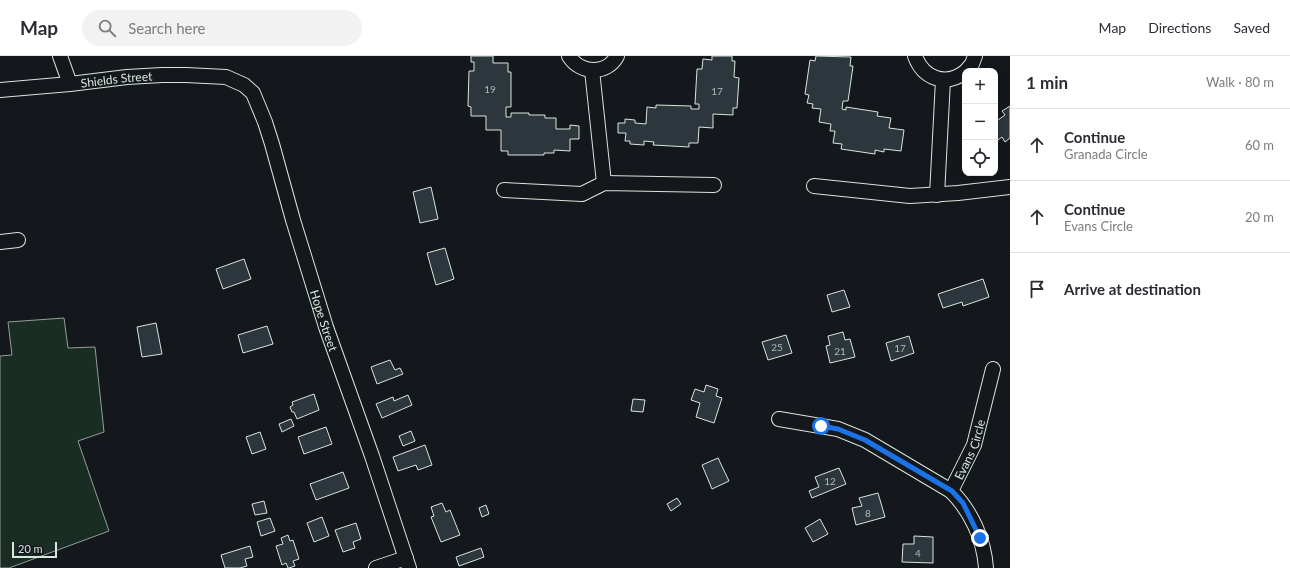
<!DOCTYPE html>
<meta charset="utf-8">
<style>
:root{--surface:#fff;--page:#f2f2f3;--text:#2b2b33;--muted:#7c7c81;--line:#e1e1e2}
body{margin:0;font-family:Lato,sans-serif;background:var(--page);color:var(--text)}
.controls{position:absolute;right:12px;top:12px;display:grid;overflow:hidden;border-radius:8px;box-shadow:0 2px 10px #0003}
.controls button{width:36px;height:36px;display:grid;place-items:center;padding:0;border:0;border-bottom:1px solid var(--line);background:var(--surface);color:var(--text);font:20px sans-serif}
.scale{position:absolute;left:12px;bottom:10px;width:45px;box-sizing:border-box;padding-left:4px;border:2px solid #d8e6dc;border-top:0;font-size:11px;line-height:14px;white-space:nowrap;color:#d8e6dc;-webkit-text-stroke:3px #14181c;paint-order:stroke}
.stop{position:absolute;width:12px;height:12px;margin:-9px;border:3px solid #1a73e8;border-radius:50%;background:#fff}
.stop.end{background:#1a73e8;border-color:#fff;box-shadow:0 1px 4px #0008}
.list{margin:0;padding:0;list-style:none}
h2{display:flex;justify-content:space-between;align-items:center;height:52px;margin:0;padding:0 16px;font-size:17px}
h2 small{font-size:13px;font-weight:400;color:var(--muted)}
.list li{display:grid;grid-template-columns:26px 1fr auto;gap:12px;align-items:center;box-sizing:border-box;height:72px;padding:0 16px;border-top:1px solid var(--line)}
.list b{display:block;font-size:15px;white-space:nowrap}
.list p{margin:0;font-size:13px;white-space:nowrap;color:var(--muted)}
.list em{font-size:13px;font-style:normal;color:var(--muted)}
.icon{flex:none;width:22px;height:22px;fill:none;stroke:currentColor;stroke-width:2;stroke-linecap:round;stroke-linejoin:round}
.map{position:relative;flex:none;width:1010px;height:512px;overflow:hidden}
header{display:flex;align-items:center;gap:24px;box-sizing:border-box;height:56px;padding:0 20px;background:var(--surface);border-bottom:1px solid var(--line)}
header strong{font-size:19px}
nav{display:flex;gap:22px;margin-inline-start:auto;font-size:14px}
.search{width:280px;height:36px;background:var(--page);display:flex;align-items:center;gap:10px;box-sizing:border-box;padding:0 14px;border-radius:22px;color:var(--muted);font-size:15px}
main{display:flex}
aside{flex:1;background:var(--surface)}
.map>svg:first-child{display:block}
.green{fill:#1a2d24;stroke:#939e99}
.building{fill:#2c363c;stroke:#d8e6dc}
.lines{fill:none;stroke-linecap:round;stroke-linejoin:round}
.minor-casing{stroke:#d8e6dc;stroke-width:16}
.minor{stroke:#14181c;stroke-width:14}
.route{stroke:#1a73e8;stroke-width:5}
.labels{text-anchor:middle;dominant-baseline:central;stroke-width:3;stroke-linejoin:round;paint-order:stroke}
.number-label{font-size:10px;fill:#adbab4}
.street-label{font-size:12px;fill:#d8e6dc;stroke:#14181c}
</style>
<header>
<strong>Map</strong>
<div class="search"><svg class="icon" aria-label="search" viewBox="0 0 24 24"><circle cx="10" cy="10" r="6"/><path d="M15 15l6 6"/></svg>Search here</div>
<nav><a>Map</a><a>Directions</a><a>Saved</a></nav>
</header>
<main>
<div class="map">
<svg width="1010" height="512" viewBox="0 0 1010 512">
<rect width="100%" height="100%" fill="#14181c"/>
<!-- green -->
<polygon class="green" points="64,262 68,292 95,291 104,376 78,385 109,475 9,512 0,512 0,300 12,299 8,266"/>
<!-- building -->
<g class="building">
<polygon points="471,0 493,0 493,7 508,7 508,16 511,16 511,51 506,51 506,61 511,61 511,57 529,57 529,59 545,59 545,62 556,62 556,73 570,73 570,69 579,70 579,83 570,83 570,95 554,94 554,97 544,97 544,99 508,99 508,95 501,95 501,74 486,74 486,60 471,60 471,51 468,50 469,15 474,15 474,6 471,6"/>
<polygon points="712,0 732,0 732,5 735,5 734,21 739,22 737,52 733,52 733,59 713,58 713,72 699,71 698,87 689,87 689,91 653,89 654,86 644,85 644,89 630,88 630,85 625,85 626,77 618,77 618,67 625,67 625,63 635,64 635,67 646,68 647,51 656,52 656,49 691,50 691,53 699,53 699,48 695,48 697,13 702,13 703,3 712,4"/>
<polygon points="816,0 851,1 850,10 853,10 848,45 843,45 842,53 846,54 846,51 878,56 877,60 891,62 889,72 904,74 901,95 884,93 884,96 875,94 875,98 841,93 842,88 833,87 835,75 830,75 831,68 819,66 821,53 812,52 813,48 807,47 809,39 805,38 810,4 815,5"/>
<polygon points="1010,50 1010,82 1005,86 1002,81 995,86 995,66 1005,59 1002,55"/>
<polygon points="431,131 438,163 420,167 413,136"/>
<polygon points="445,192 454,223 436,229 427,197"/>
<polygon points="244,203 251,223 223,233 216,213"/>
<polygon points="983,223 989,241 963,250 962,246 943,252 938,238"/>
<polygon points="844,234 850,251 832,256 827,239"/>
<polygon points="156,267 162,298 142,301 137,271"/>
<polygon points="267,270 273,288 243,297 238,279"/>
<polygon points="843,276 845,284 850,283 855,301 830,307 826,290 830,289 828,280"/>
<polygon points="786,279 792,297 768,304 762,286"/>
<polygon points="909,280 914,297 891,305 886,287"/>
<polygon points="390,304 395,314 400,312 403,318 377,328 371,311"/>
<polygon points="706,329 718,333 716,340 722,342 714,367 696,361 700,347 691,344 695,333 704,336"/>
<polygon points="314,338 319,354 297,363 294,356 292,356 290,351 293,349 292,346"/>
<polygon points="408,339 412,349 382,362 376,348 393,341 394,345"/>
<polygon points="633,343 645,344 643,356 631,355"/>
<polygon points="291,363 294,370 282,376 279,368"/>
<polygon points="326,371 332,388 304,398 298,381"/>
<polygon points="411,375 415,385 403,390 399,380"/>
<polygon points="260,376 266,393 252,398 246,381"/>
<polygon points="425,389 432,409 418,414 416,409 398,415 393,401"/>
<polygon points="718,402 729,425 712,433 702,409"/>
<polygon points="839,412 846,428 812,442 809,435 819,431 815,421"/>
<polygon points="343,416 349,432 316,444 310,428"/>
<polygon points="878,437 885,461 856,469 852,452 862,450 859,442"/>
<polygon points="677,442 681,448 671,455 667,448"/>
<polygon points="264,445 267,457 255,459 252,448"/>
<polygon points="442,447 446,456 450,454 460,479 441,486 431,461 434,460 431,451"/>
<polygon points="486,449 489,458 482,461 479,452"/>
<polygon points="322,461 329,480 314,486 307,467"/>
<polygon points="270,462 275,475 261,480 257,466"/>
<polygon points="820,463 828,478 813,486 805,472"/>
<polygon points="356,467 361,483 353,486 355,492 343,496 335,474"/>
<polygon points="288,479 290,485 293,484 299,503 293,505 295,510 289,512 288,512 286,507 282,509 276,490 283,488 281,482"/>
<polygon points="914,480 933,481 933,507 902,506 903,488 914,488"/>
<polygon points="250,490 253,501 245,503 247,510 240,512 225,512 221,499"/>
<polygon points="481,492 484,501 459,510 456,501"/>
</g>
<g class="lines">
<!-- minor casing -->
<g class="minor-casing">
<g id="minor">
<polyline points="60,0 70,28"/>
<path d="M569,0C580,18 607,19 617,0"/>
<path d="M915,0C923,22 945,31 965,16"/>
<polyline points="592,14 604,127"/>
<polyline points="966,15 972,8 975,0"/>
<path id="s1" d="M0,34L70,28L127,21L162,19H186L226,21L244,29L253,37L265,66L272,88L293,164L326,271L372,400L409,512"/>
<polyline points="814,130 910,140 958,137 1010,131"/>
<polyline points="504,134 582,138 604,127 714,129"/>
<polyline points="937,139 943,24"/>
<polyline points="0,186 18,184"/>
<polyline points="779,363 838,373 865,384 951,435"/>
<polyline points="376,512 406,502"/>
<path id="s2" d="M986,512C984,483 971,455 951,435L974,389L993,313"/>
</g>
</g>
<!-- minor -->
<use href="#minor" class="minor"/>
</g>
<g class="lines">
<!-- route -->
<polyline class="route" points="821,370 838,373 865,384 952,435 963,447 980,482"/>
</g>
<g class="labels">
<!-- number labels -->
<g class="number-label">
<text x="490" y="33">19</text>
<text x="717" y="35">17</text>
<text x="777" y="291">25</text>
<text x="900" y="292">17</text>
<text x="840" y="295">21</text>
<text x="830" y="425">12</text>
<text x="868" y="457">8</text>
<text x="918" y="497">4</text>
</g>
<!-- street labels -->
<g class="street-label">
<text stroke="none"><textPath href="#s1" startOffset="117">Shields Street</textPath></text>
<text stroke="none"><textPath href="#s1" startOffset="497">Hope Street</textPath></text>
<text stroke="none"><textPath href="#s2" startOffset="132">Evans Circle</textPath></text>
</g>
</g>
</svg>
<div class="controls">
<button>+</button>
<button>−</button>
<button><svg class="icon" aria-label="locate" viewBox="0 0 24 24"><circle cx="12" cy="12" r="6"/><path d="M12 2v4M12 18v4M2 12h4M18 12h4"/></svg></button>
</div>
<div class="scale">20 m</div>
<div class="stop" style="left:821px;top:370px"></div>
<div class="stop end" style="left:980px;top:482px"></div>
</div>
<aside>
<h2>1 min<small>Walk · 80 m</small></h2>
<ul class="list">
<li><svg class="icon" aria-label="ahead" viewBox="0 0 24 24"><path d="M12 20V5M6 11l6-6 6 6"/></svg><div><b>Continue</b><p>Granada Circle</p></div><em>60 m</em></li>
<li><svg class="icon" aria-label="ahead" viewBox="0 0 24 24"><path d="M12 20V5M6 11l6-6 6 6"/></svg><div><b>Continue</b><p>Evans Circle</p></div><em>20 m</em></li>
<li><svg class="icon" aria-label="arrive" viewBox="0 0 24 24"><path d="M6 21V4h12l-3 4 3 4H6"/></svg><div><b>Arrive at destination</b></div></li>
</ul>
</aside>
</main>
